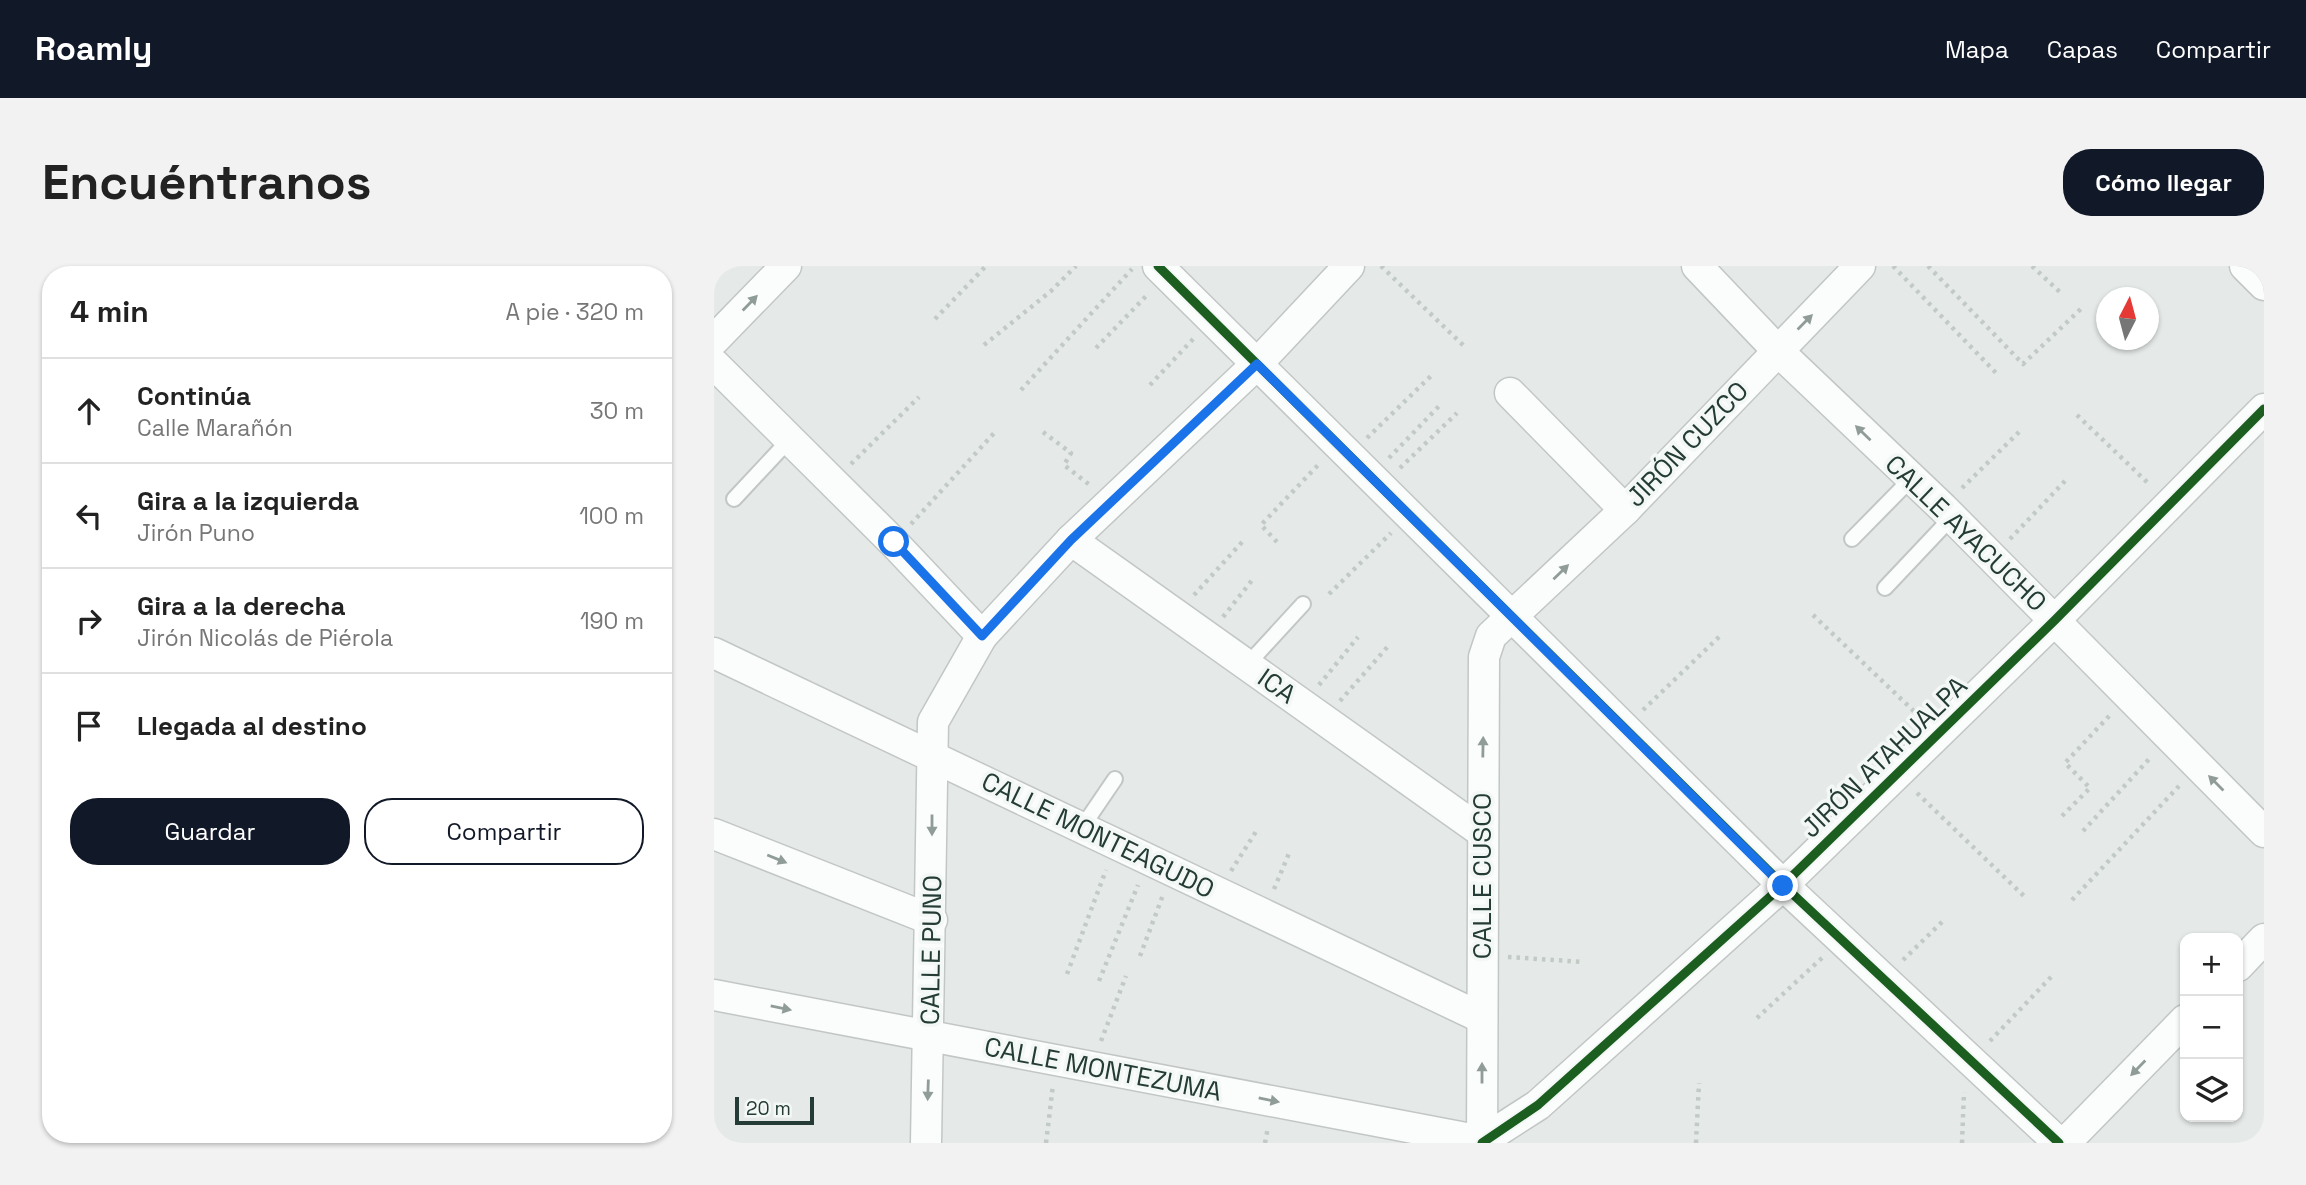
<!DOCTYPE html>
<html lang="es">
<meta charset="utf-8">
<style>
:root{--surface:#fff;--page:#f2f2f2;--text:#222;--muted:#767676;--line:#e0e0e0;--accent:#111827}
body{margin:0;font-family:"Space Grotesk",sans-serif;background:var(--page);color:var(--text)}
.controls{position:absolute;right:21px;bottom:21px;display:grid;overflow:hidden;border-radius:14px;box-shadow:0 2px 5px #0004}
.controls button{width:63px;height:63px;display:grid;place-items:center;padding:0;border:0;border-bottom:2px solid var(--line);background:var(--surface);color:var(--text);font:35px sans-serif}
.compass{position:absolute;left:1382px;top:21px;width:63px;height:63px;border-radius:50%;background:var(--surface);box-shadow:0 2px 5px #0004;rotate:6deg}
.scale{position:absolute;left:21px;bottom:18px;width:79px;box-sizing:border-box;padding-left:7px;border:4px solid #243c35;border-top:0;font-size:19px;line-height:24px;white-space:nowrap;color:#243c35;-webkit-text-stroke:5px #f3f8f6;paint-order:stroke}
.stop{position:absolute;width:21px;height:21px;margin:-16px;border:5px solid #1a73e8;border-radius:50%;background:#fff}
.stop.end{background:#1a73e8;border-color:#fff;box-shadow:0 2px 7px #0008}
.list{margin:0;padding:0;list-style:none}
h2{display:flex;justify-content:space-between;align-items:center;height:91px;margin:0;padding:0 28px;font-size:30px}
h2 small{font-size:23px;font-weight:400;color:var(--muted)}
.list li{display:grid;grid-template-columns:46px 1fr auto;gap:21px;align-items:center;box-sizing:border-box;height:105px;padding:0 28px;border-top:2px solid var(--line)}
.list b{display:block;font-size:26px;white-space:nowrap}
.list p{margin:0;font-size:23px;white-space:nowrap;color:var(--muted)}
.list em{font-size:23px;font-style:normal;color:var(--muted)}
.actions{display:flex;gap:14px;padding:21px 28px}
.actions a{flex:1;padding:16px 0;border:2px solid var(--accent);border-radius:28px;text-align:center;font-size:24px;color:var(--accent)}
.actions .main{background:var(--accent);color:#fff}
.icon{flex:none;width:38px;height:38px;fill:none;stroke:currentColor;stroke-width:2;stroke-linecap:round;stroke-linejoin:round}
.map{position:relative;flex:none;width:1550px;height:877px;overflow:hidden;border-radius:28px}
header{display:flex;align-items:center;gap:42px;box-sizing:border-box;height:98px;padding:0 35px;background:var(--accent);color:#fff}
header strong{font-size:33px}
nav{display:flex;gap:38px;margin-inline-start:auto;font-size:24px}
.intro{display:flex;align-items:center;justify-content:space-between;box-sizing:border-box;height:168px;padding:0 42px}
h1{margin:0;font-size:49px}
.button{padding:18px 32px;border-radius:28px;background:var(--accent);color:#fff;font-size:24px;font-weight:700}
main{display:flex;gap:42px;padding:0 42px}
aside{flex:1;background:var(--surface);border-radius:28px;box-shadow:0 2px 5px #0004}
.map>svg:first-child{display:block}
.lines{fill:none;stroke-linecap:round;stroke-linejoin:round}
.lane-casing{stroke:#c2c7c5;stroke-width:18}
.street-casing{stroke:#c2c7c5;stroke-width:33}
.path{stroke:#c2cac6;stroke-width:4.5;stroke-dasharray:3.5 5;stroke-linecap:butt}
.lane{stroke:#fbfcfc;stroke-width:14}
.street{stroke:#fbfcfc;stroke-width:30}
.cycleway-casing{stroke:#f3f8f6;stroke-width:13}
.cycleway{stroke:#1b5e20;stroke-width:9}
.oneway{fill:#909c98}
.route{stroke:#1a73e8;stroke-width:9}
.labels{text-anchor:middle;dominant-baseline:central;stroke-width:7;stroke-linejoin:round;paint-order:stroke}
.street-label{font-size:26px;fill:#243c35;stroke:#f3f8f6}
</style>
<header>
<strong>Roamly</strong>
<nav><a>Mapa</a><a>Capas</a><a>Compartir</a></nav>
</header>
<div class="intro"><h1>Encuéntranos</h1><a class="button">Cómo llegar</a></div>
<main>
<aside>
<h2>4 min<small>A pie · 320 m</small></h2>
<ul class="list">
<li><svg class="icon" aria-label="ahead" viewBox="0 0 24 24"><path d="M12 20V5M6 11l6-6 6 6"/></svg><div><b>Continúa</b><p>Calle Marañón</p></div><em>30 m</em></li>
<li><svg class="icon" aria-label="left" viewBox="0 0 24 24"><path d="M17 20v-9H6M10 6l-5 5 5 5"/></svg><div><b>Gira a la izquierda</b><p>Jirón Puno</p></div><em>100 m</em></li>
<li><svg class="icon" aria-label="right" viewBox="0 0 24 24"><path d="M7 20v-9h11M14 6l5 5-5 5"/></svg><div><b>Gira a la derecha</b><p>Jirón Nicolás de Piérola</p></div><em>190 m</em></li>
<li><svg class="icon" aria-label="arrive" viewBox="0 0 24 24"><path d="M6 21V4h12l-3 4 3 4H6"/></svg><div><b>Llegada al destino</b></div></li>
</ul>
<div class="actions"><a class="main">Guardar</a><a>Compartir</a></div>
</aside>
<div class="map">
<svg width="1550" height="877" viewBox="0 0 1550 877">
<rect width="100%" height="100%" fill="#e5eae8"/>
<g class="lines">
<!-- lane casing -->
<g class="lane-casing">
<g id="lane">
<polyline points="20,233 76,173"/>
<polyline points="1138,273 1197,213"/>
<polyline points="1171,322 1238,251"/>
<polyline points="533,399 589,338"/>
<polyline points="369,560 401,513"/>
</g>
</g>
<!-- street casing -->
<g class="street-casing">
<g id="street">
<polyline points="444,0 1069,619 1345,877"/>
<polyline points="983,0 1063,84 1229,242 1550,566"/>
<polyline points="1531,0 1550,19"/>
<polyline points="0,74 72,0"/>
<polyline points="0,98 180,277 268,370"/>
<polyline points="796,127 911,244"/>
<polyline points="357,274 768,566"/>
<polyline points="0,387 768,752"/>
<polyline points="0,568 218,654"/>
<polyline points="1524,700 1550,673"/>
<polyline points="0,729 778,877"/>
<polyline points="768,875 824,839 1069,619 1341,354 1550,143"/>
<polyline points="212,877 219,456 268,370 357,274 543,98 635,0"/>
<polyline points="768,877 770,391 777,370 911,244 1146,0"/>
<polyline points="1351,877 1471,754"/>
</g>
</g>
<!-- path -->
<g class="path">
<polyline points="667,0 751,81"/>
<polyline points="1179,0 1285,110"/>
<polyline points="1214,0 1309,98 1370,40"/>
<polyline points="1318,0 1348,28"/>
<polyline points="221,53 272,0"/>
<polyline points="270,79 337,25 362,0"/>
<polyline points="382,82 435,27"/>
<polyline points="436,119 481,71"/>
<polyline points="307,124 418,3"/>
<polyline points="1363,149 1436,219"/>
<polyline points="329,166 357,187 350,199 377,220"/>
<polyline points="653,172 720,107"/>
<polyline points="675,192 728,137"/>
<polyline points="137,198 205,131"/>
<polyline points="686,202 743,147"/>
<polyline points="1248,222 1305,166"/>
<polyline points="197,258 282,165"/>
<polyline points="1296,273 1351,215"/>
<polyline points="563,276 547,259 605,198"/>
<polyline points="615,328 677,267"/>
<polyline points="480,329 529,275"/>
<polyline points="1099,349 1205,450"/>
<polyline points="509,351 539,313"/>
<polyline points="605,419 644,371"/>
<polyline points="626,435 676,378"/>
<polyline points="929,444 1007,369"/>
<polyline points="1203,527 1311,631"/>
<polyline points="1348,550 1376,522 1351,497 1397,448"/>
<polyline points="1369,565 1437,491"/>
<polyline points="517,605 543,564"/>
<polyline points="560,623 576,585"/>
<polyline points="1358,634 1465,520"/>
<polyline points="426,690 449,629"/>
<polyline points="794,691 870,696"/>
<polyline points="1189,694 1231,653"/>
<polyline points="353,708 392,604"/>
<polyline points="385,715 424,619"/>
<polyline points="1043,752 1109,691"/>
<polyline points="387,775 412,710"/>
<polyline points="1276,775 1338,710"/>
<polyline points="332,877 339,819"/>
<polyline points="551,877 554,861"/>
<polyline points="982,877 985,817"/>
<polyline points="1248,877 1250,826"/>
</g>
<!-- lane -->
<use href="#lane" class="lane"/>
<!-- street -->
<use href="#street" class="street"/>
<!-- cycleway casing -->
<g class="cycleway-casing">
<g id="cycleway">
<polyline points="444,0 1069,619 1345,877"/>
<polyline points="768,877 824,839 1069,619 1341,354 1550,143"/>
</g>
</g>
<!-- cycleway -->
<use href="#cycleway" class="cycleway"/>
</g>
<!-- one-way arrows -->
<defs><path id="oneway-solid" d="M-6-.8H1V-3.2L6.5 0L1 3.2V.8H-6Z" transform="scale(1.75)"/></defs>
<g class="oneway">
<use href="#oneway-solid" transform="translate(36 37) rotate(-46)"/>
<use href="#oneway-solid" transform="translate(1091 56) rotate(-45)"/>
<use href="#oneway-solid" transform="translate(1149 167) rotate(-136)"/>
<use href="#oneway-solid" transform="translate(847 306) rotate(-44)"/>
<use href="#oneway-solid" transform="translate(769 481) rotate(-89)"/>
<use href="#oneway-solid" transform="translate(1502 517) rotate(-135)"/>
<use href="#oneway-solid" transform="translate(218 559) rotate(90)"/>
<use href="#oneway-solid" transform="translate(63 593) rotate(22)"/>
<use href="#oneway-solid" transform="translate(67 742) rotate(11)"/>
<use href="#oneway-solid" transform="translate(1424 802) rotate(134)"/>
<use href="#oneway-solid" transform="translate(768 807) rotate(-90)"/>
<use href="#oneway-solid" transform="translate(214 824) rotate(92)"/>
<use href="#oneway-solid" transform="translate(555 834) rotate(11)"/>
</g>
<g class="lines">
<!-- route -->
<polyline class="route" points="180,276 268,370 357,274 543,98 1069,620"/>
</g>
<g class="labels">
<!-- street labels -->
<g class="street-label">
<text transform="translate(973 178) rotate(-46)">JIRÓN CUZCO</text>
<text transform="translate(1252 267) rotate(44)">CALLE AYACUCHO</text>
<text transform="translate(563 420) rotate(35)">ICA</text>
<text transform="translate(1170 491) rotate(-44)">JIRÓN ATAHUALPA</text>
<text transform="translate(384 569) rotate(26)">CALLE MONTEAGUDO</text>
<text transform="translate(768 610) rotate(-90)">CALLE CUSCO</text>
<text transform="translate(217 684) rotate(-89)">CALLE PUNO</text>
<text transform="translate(389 803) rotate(11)">CALLE MONTEZUMA</text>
</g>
</g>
</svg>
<div class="controls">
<button>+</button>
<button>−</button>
<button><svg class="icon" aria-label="layers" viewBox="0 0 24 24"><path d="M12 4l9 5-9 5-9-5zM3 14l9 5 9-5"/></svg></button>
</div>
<svg class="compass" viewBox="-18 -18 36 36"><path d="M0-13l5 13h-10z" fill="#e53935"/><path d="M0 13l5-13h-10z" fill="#767676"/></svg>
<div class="scale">20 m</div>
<div class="stop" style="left:180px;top:276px"></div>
<div class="stop end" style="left:1069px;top:620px"></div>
</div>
</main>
